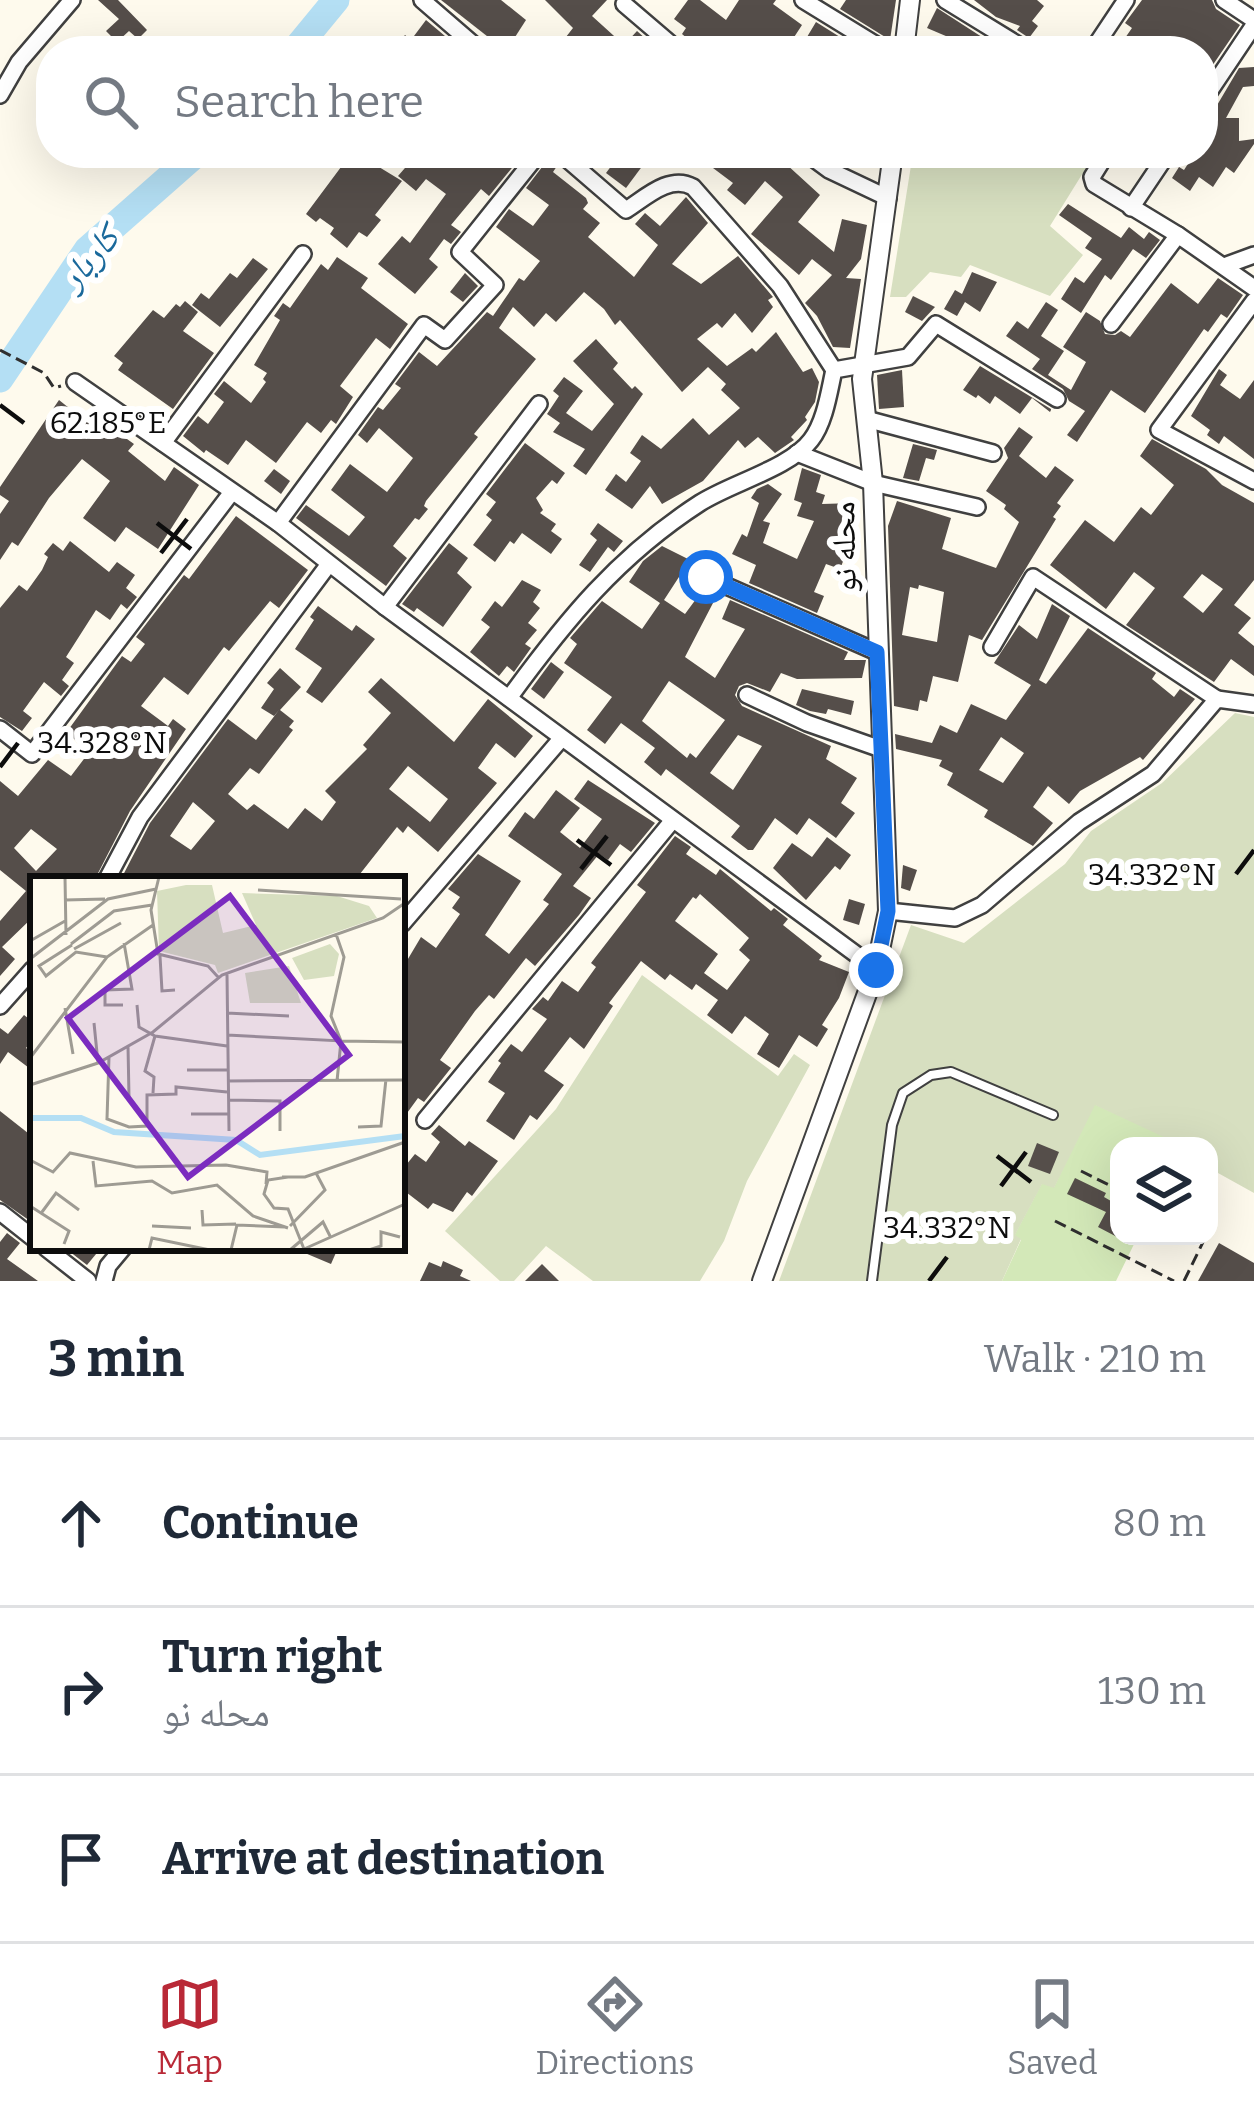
<!DOCTYPE html>
<meta charset="utf-8">
<style>
:root{--surface:#fff;--page:#f2f2f3;--text:#1f2937;--muted:#747a83;--line:#e0e1e3;--accent:#b92937}
body{margin:0;font-family:Bitter,"Noto Naskh Arabic",serif;background:var(--page);color:var(--text)}
.controls{position:absolute;right:36px;bottom:36px;display:grid;overflow:hidden;border-radius:24px;box-shadow:0 12px 48px #0002}
.controls button{width:108px;height:108px;display:grid;place-items:center;padding:0;border:0;border-bottom:3px solid var(--line);background:var(--surface);color:var(--text);font:60px sans-serif}
.stop{position:absolute;width:36px;height:36px;margin:-27px;border:9px solid #1a73e8;border-radius:50%;background:#fff}
.stop.end{background:#1a73e8;border-color:#fff;box-shadow:0 3px 12px #0008}
.list{margin:0;padding:0;list-style:none}
h2{display:flex;justify-content:space-between;align-items:center;height:156px;margin:0;padding:0 48px;font-size:51px}
h2 small{font-size:39px;font-weight:400;color:var(--muted)}
.list li{display:grid;grid-template-columns:78px 1fr auto;gap:36px;align-items:center;box-sizing:border-box;height:168px;padding:0 48px;border-top:3px solid var(--line)}
.list b{display:block;font-size:45px;white-space:nowrap}
.list p{margin:0;font-size:39px;white-space:nowrap;color:var(--muted)}
.list em{font-size:39px;font-style:normal;color:var(--muted)}
.icon{flex:none;width:66px;height:66px;fill:none;stroke:currentColor;stroke-width:2;stroke-linecap:round;stroke-linejoin:round}
.map{position:relative;flex:none;width:1254px;height:1281px;overflow:hidden}
.search{position:absolute;background:var(--surface);box-shadow:0 12px 48px #0002;left:36px;right:36px;top:36px;height:132px;display:flex;align-items:center;gap:30px;box-sizing:border-box;padding:0 42px;border-radius:48px;color:var(--muted);font-size:45px}
.sheet{height:660px;background:var(--surface)}
nav{display:flex;justify-content:space-around;align-items:center;box-sizing:border-box;height:168px;border-top:3px solid var(--line);background:var(--surface);font-size:33px;color:var(--muted)}
nav a{display:grid;justify-items:center;gap:6px}
nav .on{color:var(--accent)}
.map>svg:first-child{display:block}
.green{fill:#d3e8b8}
.cemetery{fill:#d7dfc0}
.lines{fill:none;stroke-linecap:round;stroke-linejoin:round}
.river{stroke:#b4dff4;stroke-width:27}
.building{fill:#554e4a;fill-rule:evenodd}
.service-casing{stroke:#404040;stroke-width:12}
.minor-casing{stroke:#404040;stroke-width:20}
.tertiary-casing{stroke:#404040;stroke-width:22}
.path{stroke:#2f2f2f;stroke-width:3;stroke-dasharray:12 6;stroke-linecap:butt}
.service{stroke:#fff;stroke-width:8}
.minor{stroke:#fff;stroke-width:15}
.tertiary{stroke:#fff;stroke-width:18}
.route{stroke:#1a73e8;stroke-width:15}
.ticks{fill:none;stroke:#0d0d0d;stroke-width:4.5}
.labels{text-anchor:middle;dominant-baseline:central;stroke-width:12;stroke-linejoin:round;paint-order:stroke}
.street-label{font-size:33px;fill:#0d0d0d;stroke:#fff}
.water-label{font-size:36px;font-style:italic;fill:#1a699b;stroke:#fff}
.inset-river{fill:none;stroke:#b4dff4;stroke-width:6}
.inset-road{fill:none;stroke:#9e9b93;stroke-width:3}
.view{fill:#7b2cbf;fill-opacity:0.15;stroke:#7b2cbf;stroke-width:6}
.inset-edge{fill:none;stroke:#0d0d0d;stroke-width:6}
.ticks-label{font-size:30px;text-anchor:middle;fill:#0d0d0d;stroke:#fff;stroke-width:12;stroke-linejoin:round;paint-order:stroke}
</style>
<div class="map">
<svg width="1254" height="1281" viewBox="0 0 1254 1281">
<rect width="100%" height="100%" fill="#fefaed"/>
<!-- green -->
<polygon class="green" points="1094,1104 1184,1145 1119,1146 1119,1236 1138,1236 1116,1281 1002,1281 1021,1240 1014,1236 1042,1183 1054,1187"/>
<!-- cemetery -->
<g class="cemetery">
<polygon points="913,153 1061,153 1086,168 1050,226 1083,255 1050,296 970,265 961,277 930,272 906,297 890,297"/>
<polygon points="1235,713 1254,717 1254,1193 1209,1168 1209,1146 1183,1146 1095,1105 1054,1188 1042,1184 1015,1235 1021,1239 1002,1281 779,1281 911,925 964,943 1065,864 1091,831 1162,783"/>
<polygon points="642,975 778,1076 794,1054 810,1065 747,1181 724,1241 700,1281 593,1281 546,1246 514,1281 500,1281 445,1231 556,1109"/>
</g>
<g class="lines">
<!-- river -->
<g class="river">
<polyline points="294,51 336,0"/>
<polyline points="0,379 87,250 197,153"/>
</g>
</g>
<!-- building -->
<g class="building">
<polygon points="98,0 118,0 147,30 138,39 129,31 117,42 106,31 119,19"/>
<polygon points="441,0 501,0 526,20 506,51"/>
<polygon points="545,0 607,0 592,16 624,45 637,31 647,40 637,51 555,51 573,28"/>
<polygon points="688,0 700,0 726,20 739,0 776,0 773,4 802,25 785,51 702,51 682,34 686,28 674,19"/>
<polygon points="846,0 896,0 890,40 840,9"/>
<polygon points="974,0 1037,0 1044,6 1032,21 1038,26 1029,38 1017,30 1020,26 996,17"/>
<polygon points="1142,0 1212,0 1216,9 1240,25 1208,72 1203,70 1203,51 1116,51 1132,28 1125,23"/>
<polygon points="937,8 985,39 981,51 927,28"/>
<polygon points="426,20 458,47 455,51 436,51 429,46 425,51 392,51 405,35 411,40"/>
<polygon points="816,22 848,42 847,42 844,40 838,51 831,51 807,37"/>
<polygon points="1254,67 1254,86 1243,87 1226,118 1239,118 1239,141 1254,139 1254,144 1234,173 1226,167 1213,187 1199,177 1190,191 1172,178 1179,167 1184,170 1195,153 1203,153 1203,129 1239,68"/>
<polygon points="330,153 356,153 402,181 375,215 381,220 367,237 359,232 347,248 330,234 334,228 320,218 316,222 306,214 344,163"/>
<polygon points="418,153 425,153 436,163 444,153 524,153 489,196 481,189 451,225 461,232 451,244 444,239 429,259 438,267 415,294 378,264 402,236 410,243 446,194 426,179 416,191 398,176"/>
<polygon points="621,153 652,153 626,188 606,173"/>
<polygon points="693,153 774,153 820,195 798,222 834,252 842,219 867,225 861,259 846,278 861,279 850,348 833,347 817,316 805,303 832,275 812,259 799,275 751,234 783,197 765,181 745,205 727,190 733,183"/>
<polygon points="549,158 557,166 553,172 586,198 588,203 583,209 600,223 588,237 634,277 658,245 635,224 645,213 660,226 686,197 708,223 672,264 701,284 738,256 773,297 768,300 773,307 752,333 735,313 722,328 717,323 697,339 727,366 752,348 756,352 776,332 803,372 812,368 819,382 815,402 805,417 807,420 791,437 794,440 775,453 758,437 745,448 738,440 703,481 662,504 650,486 632,509 605,490 616,474 626,482 641,461 630,453 642,435 661,449 693,418 709,435 740,408 721,390 726,384 708,367 682,392 620,320 615,325 604,309 584,292 556,322 546,313 534,327 513,307 499,328 536,359 474,434 478,437 426,501 424,506 428,509 419,520 415,518 393,546 407,558 386,586 296,518 306,505 349,536 365,517 331,490 350,464 387,492 413,458 379,428 367,443 358,435 378,407 383,410 401,388 395,384 419,352 437,366 487,312 493,316 519,278 524,281 540,261 496,227 509,209 533,226 549,205 526,188"/>
<polygon points="1068,204 1121,238 1129,227 1144,239 1149,232 1160,240 1146,258 1133,249 1111,280 1105,275 1081,313 1061,299 1075,277 1084,283 1102,259 1085,248 1092,238 1059,215"/>
<polygon points="337,257 368,278 361,288 408,324 390,349 376,338 340,386 353,397 336,424 331,420 321,433 307,422 276,463 246,440 228,465 206,450 204,453 183,436 198,416 208,424 224,402 214,394 224,381 251,403 266,382 263,379 267,373 254,365 280,320 274,316 283,303 290,308 321,264 328,270"/>
<polygon points="253,258 268,269 220,327 192,305 201,293 209,299 230,273 237,278"/>
<polygon points="972,272 997,282 980,312 965,302 957,316 944,309 955,290 962,294"/>
<polygon points="465,273 478,286 463,302 450,292"/>
<polygon points="1218,278 1243,295 1227,318 1221,314 1208,332 1204,329 1145,413 1111,390 1077,442 1067,435 1085,411 1069,401 1063,389 1032,369 1040,359 1006,336 1017,321 1028,329 1046,302 1058,310 1041,336 1064,351 1048,375 1071,390 1086,362 1063,347 1086,312 1100,321 1105,334 1115,335 1121,331 1130,337 1171,283 1198,304"/>
<polygon points="913,296 935,307 922,321 905,312"/>
<polygon points="185,301 198,312 183,331 214,353 173,409 118,370 123,363 114,356 153,310 164,318 176,304 180,307"/>
<polygon points="596,339 618,363 613,369 632,389 635,386 643,394 586,475 573,466 585,449 553,432 560,423 547,414 559,396 553,391 564,377 583,391 566,413 592,431 614,404 573,361"/>
<polygon points="980,366 1051,409 1051,410 1050,412 1032,398 1020,414 995,396 990,404 978,395 976,398 963,390"/>
<polygon points="1219,369 1227,375 1220,385 1240,399 1254,380 1254,459 1224,436 1219,444 1207,435 1210,430 1191,416"/>
<polygon points="902,370 904,407 879,409 877,375"/>
<polygon points="59,400 84,420 88,415 118,437 120,434 134,444 128,451 165,481 174,467 199,485 158,549 126,527 115,542 83,518 110,481 82,459 49,498 18,546 12,542 0,560 0,514 9,501 0,495 0,487"/>
<path d="M1019,427L1033,437L1019,456L1046,478L1055,466L1074,480L1057,503L1061,506L1053,517L1056,519L982,640L969,635L958,682L933,676L927,702L920,700L918,711L894,706L888,526L897,501L951,518L942,549L996,568L1019,522L1004,509L1006,505L986,491L1008,458L1004,448ZM919,585L944,592L937,642L902,635L910,587L918,589Z"/>
<path d="M1152,439L1206,469L1222,485L1254,503V580L1234,605L1251,618L1238,633L1254,646V676L1231,659L1214,682L1126,625L1155,588L1134,572L1106,609L1050,565L1085,520L1114,542L1141,507L1151,515L1174,485L1140,456ZM1202,574L1223,589L1203,613L1183,597Z"/>
<polygon points="525,443 565,473 557,484 552,480 536,498 543,510 540,513 556,524 551,531 562,539 551,554 522,533 514,544 510,541 495,562 473,545 492,520 486,515 496,502 486,494"/>
<polygon points="913,444 937,450 934,460 926,458 919,481 903,478"/>
<polygon points="802,468 821,475 816,492 825,495 822,504 855,503 856,529 840,569 826,564 814,592 824,596 817,613 749,583 756,565 732,554 742,534 747,537 759,503 751,498 757,489 768,484 782,494 763,521 770,523 763,543 797,559 814,521 797,516 802,503 794,500"/>
<polygon points="274,469 290,481 281,494 264,481"/>
<path d="M236,516L308,570L279,608L270,601L229,651L224,647L188,695L164,677L141,706L168,726L173,719L186,729L130,811L95,879H33V917L2,947L15,959L0,976V921L26,891L0,870V781L18,796L48,760L71,776L90,751L66,733L122,656L131,662L145,644L136,637L184,575L189,579ZM31,829L57,849L36,871L14,848Z"/>
<polygon points="598,523 623,541 614,552 608,547 590,572 579,565 597,540 590,534"/>
<polygon points="70,541 109,572 117,562 135,575 126,588 137,597 127,609 121,604 110,620 96,610 66,657 74,663 62,680 69,686 61,696 44,682 23,711 32,718 22,731 0,717 0,608 19,585 27,591 42,570 48,557 44,554 53,543 63,551"/>
<polygon points="449,543 468,558 457,573 472,587 443,627 417,608 414,612 402,604"/>
<path d="M662,546L690,560L664,600L685,614L699,595L713,603L685,657L715,678L745,629L722,619L730,600L848,652L844,660H866L862,678L797,679L781,673L770,692L747,683L739,686L735,695L742,706L831,746L826,759L857,778L841,803L855,813L836,838L809,818L797,835L775,818L753,850H748L731,837L740,826L666,769L661,776L644,762L655,748L621,723L605,744L587,730L612,697L564,663L577,644L570,638L602,601L642,629L660,603L629,582L643,561ZM669,681L725,720L696,758L690,753L687,758L642,721ZM738,735L762,746L733,790L710,773Z"/>
<polygon points="522,580 541,590 533,602 540,608 528,623 537,630 525,644 531,648 514,672 507,666 499,676 470,652 490,627 481,620 495,601 502,607"/>
<path d="M1052,604L1070,616L1039,680L1046,684L1088,628L1156,673L1152,679L1174,697L1180,689L1195,699L1143,760L1140,757L1080,791L1069,804L1048,786L1033,807L1053,823L1033,846L984,817L988,810L947,785L953,773L939,766L942,760L896,749L895,734L932,743L940,725L957,733L971,704L1006,720L1031,685L994,663L1019,625L1037,639ZM1001,737L1024,753L1003,783L979,770Z"/>
<polygon points="318,606 352,631 356,625 375,639 322,703 306,692 322,668 295,649 314,620 310,617"/>
<polygon points="551,662 564,672 544,699 531,689"/>
<path d="M280,668L301,687L280,710L294,721L289,727L293,730L259,774L250,768L228,794L247,810L254,804L288,829L305,808L322,821L336,802L325,791L367,749L363,745L391,713L368,692L381,678L454,742L488,699L533,736L515,758L496,743L478,768L497,783L438,852L408,826L403,833L397,827L356,879H121L150,823L228,719L256,740L279,710L274,716L261,708L274,689L267,683ZM408,766L448,799L430,822L389,789ZM193,802L215,821L191,850L170,836Z"/>
<polygon points="802,689 854,701 851,715 828,709 826,714 810,711 796,705"/>
<polygon points="588,780 655,823 631,852 620,844 608,860 599,854 573,886 591,898 579,915 535,966 526,958 494,999 489,995 475,1011 440,1060 451,1068 424,1102 418,1098 402,1120 402,969 421,937 436,948 460,914 452,908 460,897 448,889 478,854 521,881 485,935 509,954 549,904 543,900 562,874 508,836 525,812 534,819 556,790 580,808 560,832 580,848 602,819 574,799"/>
<path d="M675,836L691,847L686,854L716,875L720,869L771,911L774,908L788,919L783,925L822,956L819,960L849,972L839,998L822,1025L828,1029L817,1047L799,1035L779,1068L757,1054L769,1034L745,1016L732,1034L707,1015L718,1000L696,984L692,990L670,974L665,980L641,961L609,1003L613,1006L584,1049L570,1037L544,1071L564,1085L537,1120L530,1115L514,1140L486,1121L505,1093L488,1082L501,1063L498,1061L511,1044L522,1052L547,1019L532,1009L543,997L548,1001L562,981L578,992L596,967L591,963L646,892L637,885ZM700,894L749,938L739,950L750,960L727,990L704,973L718,954L675,921L693,897L696,899Z"/>
<polygon points="827,837 851,855 840,870 835,866 806,900 773,868 792,843 812,857"/>
<polygon points="903,865 917,870 910,891 901,888"/>
<polygon points="849,899 865,904 859,925 843,920"/>
<polygon points="24,1015 33,1022 33,1039 26,1048 33,1053 33,1071 8,1052 0,1064 0,1028 8,1034"/>
<polygon points="0,1111 33,1137 33,1223 0,1200"/>
<polygon points="439,1125 465,1146 469,1141 498,1161 472,1196 467,1192 453,1212 433,1203 428,1209 402,1189 402,1170 415,1154 426,1162 440,1142 431,1134"/>
<polygon points="1037,1143 1059,1152 1050,1174 1028,1166"/>
<polygon points="1075,1178 1106,1193 1104,1197 1111,1201 1119,1187 1119,1238 1098,1227 1106,1212 1067,1194"/>
<polygon points="7,1233 20,1243 7,1259 38,1281 0,1281 0,1242"/>
<polygon points="1219,1243 1254,1263 1254,1281 1198,1281"/>
<polygon points="65,1248 101,1248 87,1265"/>
<polygon points="293,1248 338,1248 331,1264"/>
<polygon points="443,1261 463,1270 460,1276 471,1281 420,1281 429,1262 441,1267"/>
<polygon points="542,1264 559,1281 525,1281"/>
</g>
<g class="lines">
<!-- service casing -->
<g class="service-casing">
<polyline id="service" points="872,1281 892,1125 903,1093 931,1075 951,1072 1053,1115"/>
</g>
<!-- minor casing -->
<g class="minor-casing">
<g id="minor">
<polyline points="422,0 481,51"/>
<polyline points="803,0 886,51"/>
<polyline points="945,0 1028,51"/>
<polyline points="1224,0 1254,20"/>
<polyline points="624,4 679,51"/>
<polyline points="1092,51 1126,0"/>
<polyline points="0,95 19,62 72,0"/>
<polyline points="1203,101 1254,25"/>
<path d="M560,153L626,210C646,197 670,174 693,187L780,286L834,370"/>
<polyline points="806,153 829,170 888,198"/>
<polyline points="1107,153 1092,177 1094,184 1178,235"/>
<polyline points="1131,208 1168,153"/>
<polyline points="1224,266 1254,255"/>
<polyline points="1254,301 1159,430 1254,481"/>
<polyline points="1111,324 1178,235 1254,288"/>
<polyline points="75,382 278,523 385,607 876,969"/>
<polyline points="866,419 993,453"/>
<polyline points="163,443 303,254"/>
<polyline points="797,453 873,483 977,507"/>
<polyline points="278,523 424,325 445,340 495,285 460,252 539,153"/>
<polyline points="706,577 877,652"/>
<polyline points="385,607 539,404"/>
<polyline points="992,647 1033,577 1217,699"/>
<polyline points="747,695 807,723 881,749"/>
<path d="M509,698C566,620 618,556 700,503C731,483 790,468 811,440C825,422 829,392 834,370L908,357L936,324L1057,399"/>
<polyline points="0,729 32,754 232,492"/>
<polyline points="107,879 140,817 329,564"/>
<polyline points="888,911 955,918 982,905 1079,822 1153,774 1217,699 1254,704"/>
<polyline points="402,924 561,739"/>
<polyline points="0,1006 33,969"/>
<polyline points="425,1120 673,820"/>
<polyline points="0,1212 33,1238"/>
<polyline points="46,1248 88,1281"/>
<polyline points="104,1281 108,1266 123,1248"/>
</g>
</g>
<!-- tertiary casing -->
<g class="tertiary-casing">
<g id="tertiary">
<polyline points="904,51 910,0"/>
<polyline points="762,1281 876,969 888,911 873,483 862,379 893,153"/>
</g>
</g>
<!-- path -->
<g class="path">
<polyline points="0,350 44,373 54,388 61,386"/>
<polyline points="1081,1171 1119,1190"/>
<polyline points="1055,1221 1174,1281"/>
<polyline points="1184,1281 1206,1236"/>
</g>
<!-- service -->
<use href="#service" class="service"/>
<!-- minor -->
<use href="#minor" class="minor"/>
<!-- tertiary -->
<use href="#tertiary" class="tertiary"/>
</g>
<g class="lines">
<!-- route -->
<polyline class="route" points="706,577 877,652 888,911 876,970"/>
</g>
<!-- ticks -->
<path class="ticks" d="M0,405L24,423M157,523L191,549M161,553L187,519M0,767L18,743M577,840L611,865M581,869L607,836M1236,874L1254,850M997,1156L1031,1182M1001,1186L1026,1152M929,1281L947,1257"/>
<g class="labels">
<!-- street labels -->
<g class="street-label">
<text transform="translate(844 547) rotate(-91)">محله نو</text>
</g>
<!-- water labels -->
<g class="water-label">
<text transform="translate(89 258) rotate(-49)">کاربار</text>
</g>
</g>
<!-- overview -->
<g transform="translate(30 876)">
<rect width="375" height="375" fill="#fefaed"/>
<path d="M156,9H182L193,57L226,49L212,17L307,20L339,30L347,42L188,97L185,89L129,75L127,15ZM300,68L309,78L304,100L274,104L262,82ZM259,90L271,127H220L215,97Z" fill="#d7dfc0"/>
<path class="inset-river" d="M0,242H51L84,256L206,264L230,279L375,260"/>
<path class="inset-road" d="M35,1L36,59M129,1L121,34L128,78L178,90L188,101M228,14L371,23M35,24L75,23M0,65L35,45M41,68L84,35L122,29M42,69L9,90L16,100L46,76L77,81M44,73L91,47M130,80L132,115L145,114M0,83L78,23L126,13M197,98L199,255M93,129H75V114L102,113L94,67M107,129L109,151L125,160L197,170M35,132L43,178M197,137L259,140M64,147L68,187M197,159L311,165L301,140L314,81L306,58M98,170L99,221M79,181L77,243L99,251L117,250V219L146,218V211L197,216M0,182L77,81L123,49M157,194H198M197,205L375,204M307,205L311,165L375,166M0,209L68,187L123,156L192,99L353,42L375,27M123,217L124,201L115,195L125,160M198,224L250,225V255M161,238H198M328,251L351,250L356,203M0,284L23,296L40,277L106,291L196,289L237,296L236,308M63,285L66,310L122,305L142,317L187,309L223,340L258,352M252,301H275L375,266M258,301L238,304L234,318L244,332L258,333L274,373M0,330L39,355L34,368M172,334L173,349L206,348M12,336L26,317L49,334M122,350L161,352M260,350L295,314L286,297M274,373L375,328M119,374L122,362L180,374M201,374L207,349L255,351M260,374L293,346L300,360M339,374L351,370V356L370,361"/>
<path class="view" d="M200,20L319,179L158,301L38,142Z"/>
<rect width="375" height="375" class="inset-edge"/>
</g>
<g class="ticks-label">
<text x="108" y="433">62.185°E</text>
<text x="102" y="753">34.328°N</text>
<text x="1152" y="885">34.332°N</text>
<text x="947" y="1238">34.332°N</text>
</g>
</svg>
<div class="controls">
<button><svg class="icon" aria-label="layers" viewBox="0 0 24 24"><path d="M12 4l9 5-9 5-9-5zM3 14l9 5 9-5"/></svg></button>
</div>
<div class="stop" style="left:706px;top:577px"></div>
<div class="stop end" style="left:876px;top:970px"></div>
<div class="search"><svg class="icon" aria-label="search" viewBox="0 0 24 24"><circle cx="10" cy="10" r="6"/><path d="M15 15l6 6"/></svg>Search here</div>
</div>
<section class="sheet">
<h2>3 min<small>Walk · 210 m</small></h2>
<ul class="list">
<li><svg class="icon" aria-label="ahead" viewBox="0 0 24 24"><path d="M12 20V5M6 11l6-6 6 6"/></svg><div><b>Continue</b></div><em>80 m</em></li>
<li><svg class="icon" aria-label="right" viewBox="0 0 24 24"><path d="M7 20v-9h11M14 6l5 5-5 5"/></svg><div><b>Turn right</b><p>محله نو</p></div><em>130 m</em></li>
<li><svg class="icon" aria-label="arrive" viewBox="0 0 24 24"><path d="M6 21V4h12l-3 4 3 4H6"/></svg><div><b>Arrive at destination</b></div></li>
</ul>
</section>
<nav>
<a class="on"><svg class="icon" aria-label="map" viewBox="0 0 24 24"><path d="M3 6l6-2 6 2 6-2v14l-6 2-6-2-6 2zM9 4v14M15 6v14"/></svg>Map</a>
<a><svg class="icon" aria-label="directions" viewBox="0 0 24 24"><path d="M12 3l9 9-9 9-9-9zM9 14v-3h6M13 9l2 2-2 2"/></svg>Directions</a>
<a><svg class="icon" aria-label="saved" viewBox="0 0 24 24"><path d="M7 4h10v16l-5-4-5 4z"/></svg>Saved</a>
</nav>
